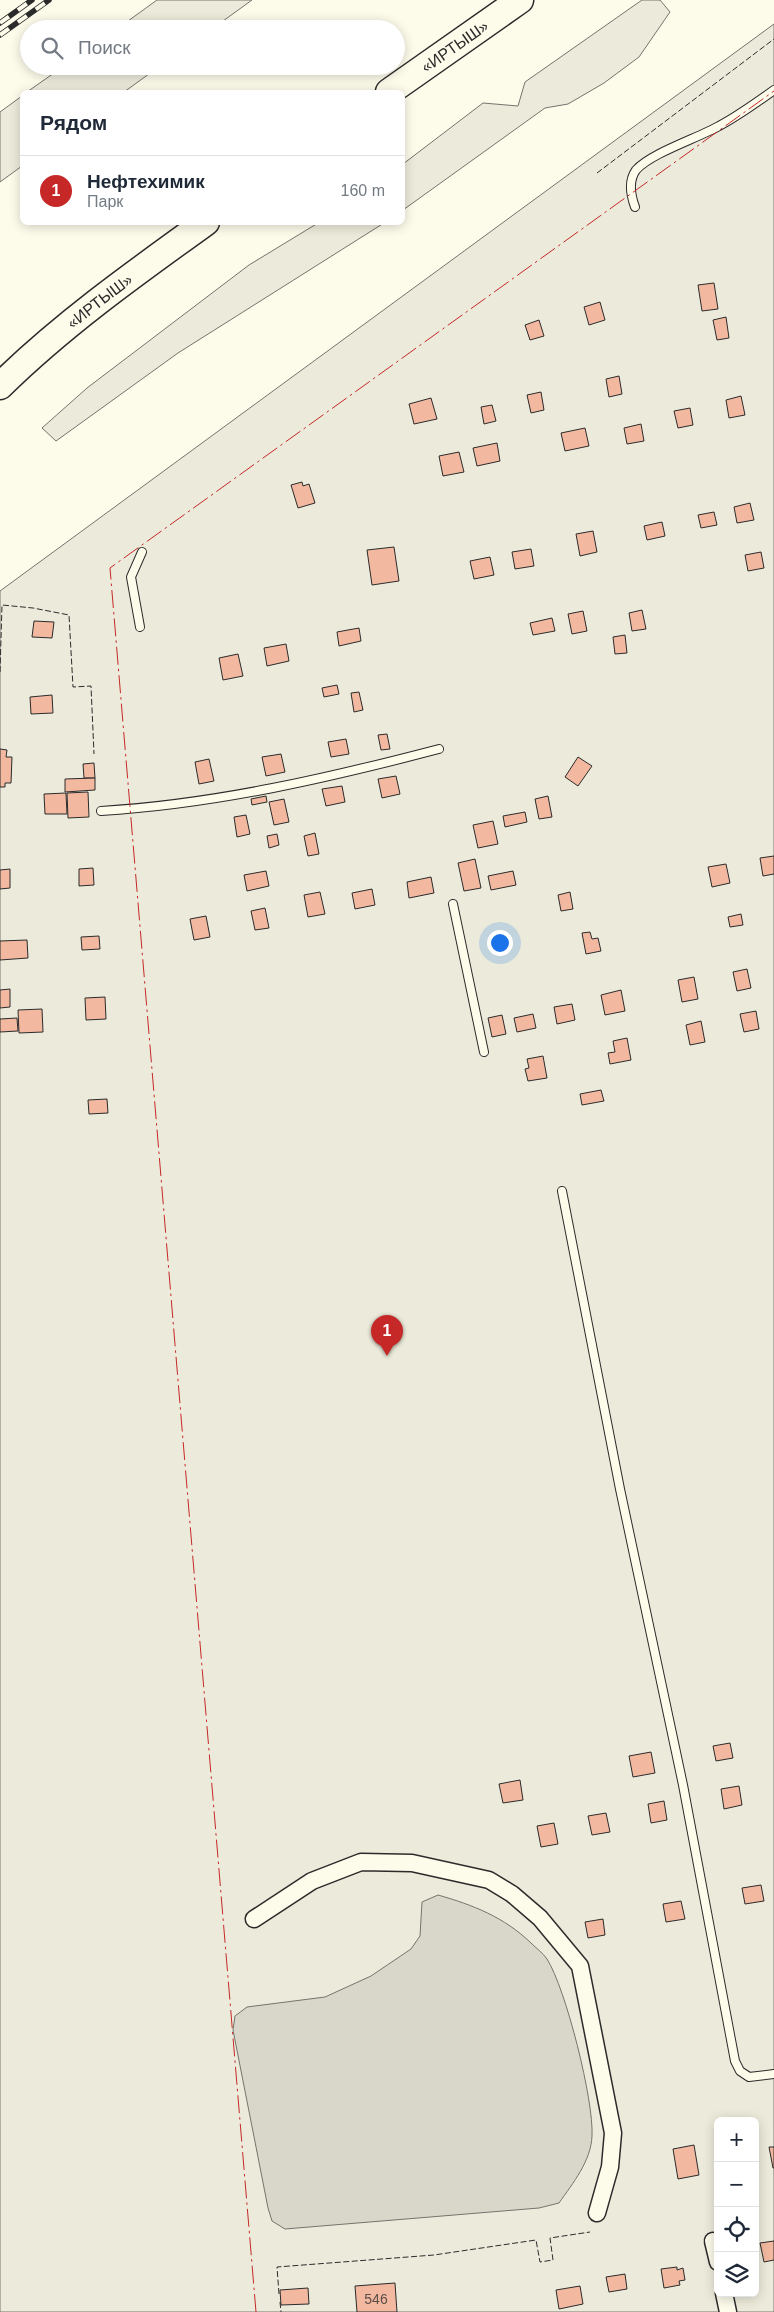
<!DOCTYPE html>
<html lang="ru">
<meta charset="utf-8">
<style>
:root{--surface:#fff;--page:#f2f2f3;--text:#1f2937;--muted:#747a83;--line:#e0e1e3;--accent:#c62828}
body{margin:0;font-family:Helvetica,sans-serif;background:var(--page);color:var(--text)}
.controls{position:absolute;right:15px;bottom:15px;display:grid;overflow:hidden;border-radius:8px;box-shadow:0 2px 12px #0003}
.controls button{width:45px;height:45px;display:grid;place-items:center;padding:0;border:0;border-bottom:1px solid var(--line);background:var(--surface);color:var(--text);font:25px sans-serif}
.you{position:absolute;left:499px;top:942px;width:18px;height:18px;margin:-12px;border:4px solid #fff;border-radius:50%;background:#1a73e8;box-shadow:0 0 0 8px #1a73e833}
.badge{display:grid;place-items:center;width:32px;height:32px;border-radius:50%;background:var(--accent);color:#fff;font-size:16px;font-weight:700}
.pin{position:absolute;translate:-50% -41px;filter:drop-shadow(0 1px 2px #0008)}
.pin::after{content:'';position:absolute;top:26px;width:18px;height:15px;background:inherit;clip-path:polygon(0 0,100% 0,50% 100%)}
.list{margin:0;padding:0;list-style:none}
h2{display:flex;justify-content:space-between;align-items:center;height:65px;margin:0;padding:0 20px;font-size:21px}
h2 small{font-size:16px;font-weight:400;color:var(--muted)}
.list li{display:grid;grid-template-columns:32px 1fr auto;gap:15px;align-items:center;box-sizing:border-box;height:70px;padding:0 20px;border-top:1px solid var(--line)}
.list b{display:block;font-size:19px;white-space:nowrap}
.list p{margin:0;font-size:16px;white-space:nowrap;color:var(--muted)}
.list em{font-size:16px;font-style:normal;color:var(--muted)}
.icon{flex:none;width:28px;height:28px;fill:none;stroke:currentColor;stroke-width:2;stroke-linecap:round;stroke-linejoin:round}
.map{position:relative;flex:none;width:774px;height:2312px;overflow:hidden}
.search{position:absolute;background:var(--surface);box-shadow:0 2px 12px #0003;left:20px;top:20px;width:385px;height:55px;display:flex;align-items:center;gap:12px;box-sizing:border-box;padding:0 18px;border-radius:28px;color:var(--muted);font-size:19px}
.panel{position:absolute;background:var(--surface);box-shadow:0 2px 12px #0003;left:20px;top:90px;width:385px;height:135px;border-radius:8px}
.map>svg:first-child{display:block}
.green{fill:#ecebdb;stroke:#74746e;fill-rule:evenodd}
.water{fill:#d8d7c9;stroke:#74746e}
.building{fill:#f2b8a0;stroke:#2b2b2b}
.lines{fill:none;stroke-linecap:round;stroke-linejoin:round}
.lane-casing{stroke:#2b2b2b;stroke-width:10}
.street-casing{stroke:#2b2b2b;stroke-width:19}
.primary-casing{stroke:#2b2b2b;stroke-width:29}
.lane{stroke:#fdfbea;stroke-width:8}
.street{stroke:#fdfbea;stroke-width:16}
.primary{stroke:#fdfbea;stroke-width:26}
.rail-casing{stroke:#2b2b2b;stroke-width:5.5}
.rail{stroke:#fdfbea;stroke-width:4;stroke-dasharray:11;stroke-linecap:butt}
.fence{stroke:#2b2b2b;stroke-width:1;stroke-dasharray:6 2.5;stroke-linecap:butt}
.power{stroke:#c62828;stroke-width:1;stroke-dasharray:18 4 2.5 4;stroke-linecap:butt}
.labels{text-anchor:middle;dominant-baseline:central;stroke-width:4;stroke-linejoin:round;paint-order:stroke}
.number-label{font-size:14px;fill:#5d4e48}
.street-label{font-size:16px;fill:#2b2b2b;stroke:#fdfbea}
</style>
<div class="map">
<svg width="774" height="2312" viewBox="0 0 774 2312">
<rect width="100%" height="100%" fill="#fdfbea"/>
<!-- green -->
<g class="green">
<polygon points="157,0 252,0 212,29 117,29"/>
<polygon points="642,0 660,0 670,12 639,57 604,83 568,104 545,108 403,210 403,164 483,103 518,106 525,82"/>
<path d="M774,24V2312H0V591ZM718,2121H755V2293H718Z"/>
<polygon points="64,66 160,66 124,92 27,92"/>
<polygon points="22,96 22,166 0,182 0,112"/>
<polygon points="318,223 384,223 178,353 56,441 42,428 87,388 249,265"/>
</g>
<!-- water -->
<path class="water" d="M438,1895C473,1905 504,1917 531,1943C536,1948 543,1953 547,1959C566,1989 594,2101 592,2136C591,2161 573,2183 559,2203L539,2208L285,2229L272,2221L268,2208L233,2030L235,2016L247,2007L325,1997L371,1976L411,1949L420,1936L422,1902Z"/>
<!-- building -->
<g class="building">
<polygon points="714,283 718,309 702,311 698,285"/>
<polygon points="600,302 605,320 589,325 584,307"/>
<polygon points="726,317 729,338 717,340 713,320"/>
<polygon points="539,320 544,336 530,340 525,325"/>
<polygon points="619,376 622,394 609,397 606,379"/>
<polygon points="541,392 544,410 531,413 527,395"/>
<polygon points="741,396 745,415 729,418 726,400"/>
<polygon points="431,398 437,419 414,424 409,404"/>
<polygon points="492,405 496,421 484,424 481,407"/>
<polygon points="690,408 693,425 678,428 674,411"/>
<polygon points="641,424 644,441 627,444 624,428"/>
<polygon points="585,428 589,446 565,451 561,433"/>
<polygon points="497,443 500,461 477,466 473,448"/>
<polygon points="459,452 464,472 443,476 439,456"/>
<polygon points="302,482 303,486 309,484 315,503 298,508 291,485"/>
<polygon points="750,503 754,520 737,523 734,507"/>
<polygon points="714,512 717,525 701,528 698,515"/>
<polygon points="662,522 665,536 647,540 644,526"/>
<polygon points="593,531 597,552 580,556 576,534"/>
<polygon points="394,547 399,581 372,585 367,550"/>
<polygon points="531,549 534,566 515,569 512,552"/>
<polygon points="761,552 764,568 748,571 745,555"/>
<polygon points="490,557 494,575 474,579 470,561"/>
<polygon points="642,610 646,629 632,631 629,613"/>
<polygon points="583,611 587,631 572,634 568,614"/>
<polygon points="552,618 555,631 533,635 530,623"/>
<polygon points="34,621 54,622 52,638 32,637"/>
<polygon points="359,628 361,641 339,646 337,632"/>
<polygon points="625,635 627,653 615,654 613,637"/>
<polygon points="286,644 289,661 267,666 264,648"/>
<polygon points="238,654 243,676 223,680 219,658"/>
<polygon points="337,685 339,694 324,697 322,688"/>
<polygon points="359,692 363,710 354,712 351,693"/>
<polygon points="52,695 53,713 31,714 30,697"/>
<polygon points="387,734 390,749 381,750 378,735"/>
<polygon points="346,739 349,754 331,757 328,742"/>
<polygon points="0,749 7,750 6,757 12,757 11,783 5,783 5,787 0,787"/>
<polygon points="281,754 285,772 266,776 262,757"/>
<polygon points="578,757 592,766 578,786 565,777"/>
<polygon points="209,759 214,781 199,784 195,762"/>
<polygon points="94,763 95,778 84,778 83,764"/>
<polygon points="396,776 400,794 382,798 378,779"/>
<polygon points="95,778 95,790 65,792 65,779"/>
<polygon points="342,786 345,802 326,806 322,789"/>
<polygon points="88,792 89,817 68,818 67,793"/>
<polygon points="66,793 67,814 45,814 44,794"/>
<polygon points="266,796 267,802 252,805 251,799"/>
<polygon points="548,796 552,817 539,819 535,799"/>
<polygon points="284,799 289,822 274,825 269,802"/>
<polygon points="525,812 527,822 505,827 503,816"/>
<polygon points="246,815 250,834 237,837 234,817"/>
<polygon points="493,821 498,844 478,848 473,825"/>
<polygon points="315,833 319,854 308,856 304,836"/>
<polygon points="277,834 279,845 269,848 267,836"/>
<polygon points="774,856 774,874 763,876 760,858"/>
<polygon points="475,859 481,888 464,891 458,863"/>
<polygon points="726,864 730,883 712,887 708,867"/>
<polygon points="93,868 94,885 79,886 79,869"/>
<polygon points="10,869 10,888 0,889 0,870"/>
<polygon points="266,871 269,886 247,891 244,875"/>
<polygon points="513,871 516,885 491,890 488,876"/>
<polygon points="431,877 434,893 409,898 407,882"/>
<polygon points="372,889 375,905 355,909 352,893"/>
<polygon points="320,892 325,914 308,917 304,895"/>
<polygon points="570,892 573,909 561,911 558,895"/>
<polygon points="265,908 269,928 255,930 251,911"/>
<polygon points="741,914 743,925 730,927 728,917"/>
<polygon points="206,916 210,937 194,940 190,919"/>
<polygon points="590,932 592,939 598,938 601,951 586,954 582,933"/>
<polygon points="99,936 100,949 82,950 81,937"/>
<polygon points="27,940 28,958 0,960 0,941"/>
<polygon points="747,969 751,988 737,991 733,972"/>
<polygon points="694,977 698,999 682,1002 678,980"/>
<polygon points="10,989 10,1007 0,1008 0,990"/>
<polygon points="621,990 625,1011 605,1015 601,995"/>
<polygon points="105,997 106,1019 86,1020 85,998"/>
<polygon points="572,1004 575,1020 557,1024 554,1007"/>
<polygon points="42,1009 43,1032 19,1033 18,1010"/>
<polygon points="756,1011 759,1029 744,1032 740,1014"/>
<polygon points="533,1014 536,1028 517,1032 514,1018"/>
<polygon points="502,1015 506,1034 492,1037 488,1018"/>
<polygon points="17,1018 18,1031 0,1032 0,1019"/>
<polygon points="701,1021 705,1042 690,1045 686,1025"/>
<polygon points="627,1038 631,1060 610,1064 608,1053 615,1052 613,1041"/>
<polygon points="543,1056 547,1078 528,1081 525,1069 529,1068 527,1059"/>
<polygon points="601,1090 604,1101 582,1105 580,1094"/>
<polygon points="107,1099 108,1113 89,1114 88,1100"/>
<polygon points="730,1743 733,1758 716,1761 713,1746"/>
<polygon points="651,1752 655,1773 633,1777 629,1756"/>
<polygon points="520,1780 523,1800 503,1803 499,1784"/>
<polygon points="739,1786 742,1805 724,1809 721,1789"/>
<polygon points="664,1801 667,1820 651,1823 648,1804"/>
<polygon points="606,1813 610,1832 592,1835 588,1816"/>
<polygon points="554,1823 558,1844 541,1847 537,1826"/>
<polygon points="761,1885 764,1901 745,1904 742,1888"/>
<polygon points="681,1901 685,1919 666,1922 663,1904"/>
<polygon points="603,1919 605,1935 588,1938 585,1922"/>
<polygon points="694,2145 699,2175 678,2179 673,2149"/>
<polygon points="769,2147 774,2147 774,2168 773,2168"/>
<polygon points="774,2241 774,2260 764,2262 760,2243"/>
<polygon points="677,2267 677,2270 683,2268 685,2280 679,2281 680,2285 664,2288 661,2269"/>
<polygon points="625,2274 627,2289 609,2292 606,2277"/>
<polygon points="395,2283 397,2312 357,2312 355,2286"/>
<polygon points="580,2286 583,2304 559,2309 556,2290"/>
<polygon points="308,2288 309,2304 281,2305 280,2290"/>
</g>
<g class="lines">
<!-- lane casing -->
<g class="lane-casing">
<g id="lane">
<path d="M635,207C631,196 628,181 636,170C651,153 698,138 719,126C738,116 756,103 774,90"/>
<polyline points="140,627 131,577 142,552"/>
<path d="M101,811C216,804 328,778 439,749"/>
<polyline points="453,904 484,1052"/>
<polyline points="562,1191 620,1489 683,1785 735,2061 740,2071 749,2077 774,2074"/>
</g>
</g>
<!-- street casing -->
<g class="street-casing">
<g id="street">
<polyline points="254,1919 312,1881 361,1862 412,1863 489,1880 512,1894 540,1918 580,1966 613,2133 610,2167 597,2213"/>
<polyline points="713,2241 718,2262"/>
<polyline points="724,2293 728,2312"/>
</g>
</g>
<!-- primary casing -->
<g class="primary-casing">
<g id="primary">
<path id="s1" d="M389,92L520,0"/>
<path id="s2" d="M0,386C62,325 135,273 206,222"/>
</g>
</g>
<!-- lane -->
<use href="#lane" class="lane"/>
<!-- street -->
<use href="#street" class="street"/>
<!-- primary -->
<use href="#primary" class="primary"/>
<!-- rail casing -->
<g class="rail-casing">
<g id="rail">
<polyline points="0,23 32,0"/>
<polyline points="0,35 49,0"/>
</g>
</g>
<!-- rail -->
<use href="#rail" class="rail"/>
<!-- fence -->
<g class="fence">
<polyline points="597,173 774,39"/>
<polyline points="0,672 2,605 33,608 69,615 73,687 91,686 94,754"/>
<polyline points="279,2294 277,2267 434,2255 536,2240 540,2262 553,2260 550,2238 590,2232"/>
<polyline points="280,2302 281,2312"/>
</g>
<!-- power -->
<polyline class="power" points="256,2312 110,568 774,91"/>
</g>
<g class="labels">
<!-- number labels -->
<g class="number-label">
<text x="376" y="2299">546</text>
</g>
<!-- street labels -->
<g class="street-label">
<text stroke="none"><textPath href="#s1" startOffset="80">«ИРТЫШ»</textPath></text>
<text stroke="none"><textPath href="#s2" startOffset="131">«ИРТЫШ»</textPath></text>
</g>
</g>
</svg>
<div class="controls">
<button>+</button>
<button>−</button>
<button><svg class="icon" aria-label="locate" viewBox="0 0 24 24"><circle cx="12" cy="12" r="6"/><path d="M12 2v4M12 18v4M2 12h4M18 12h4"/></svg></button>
<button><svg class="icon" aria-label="layers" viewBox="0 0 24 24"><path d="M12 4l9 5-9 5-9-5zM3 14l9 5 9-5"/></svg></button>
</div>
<div class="you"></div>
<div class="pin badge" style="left:387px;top:1356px">1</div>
<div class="search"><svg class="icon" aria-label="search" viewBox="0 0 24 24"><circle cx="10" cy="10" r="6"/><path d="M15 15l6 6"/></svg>Поиск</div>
<section class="panel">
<h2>Рядом<small></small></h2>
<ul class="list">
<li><span class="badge">1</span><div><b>Нефтехимик</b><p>Парк</p></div><em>160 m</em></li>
</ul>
</section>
</div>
